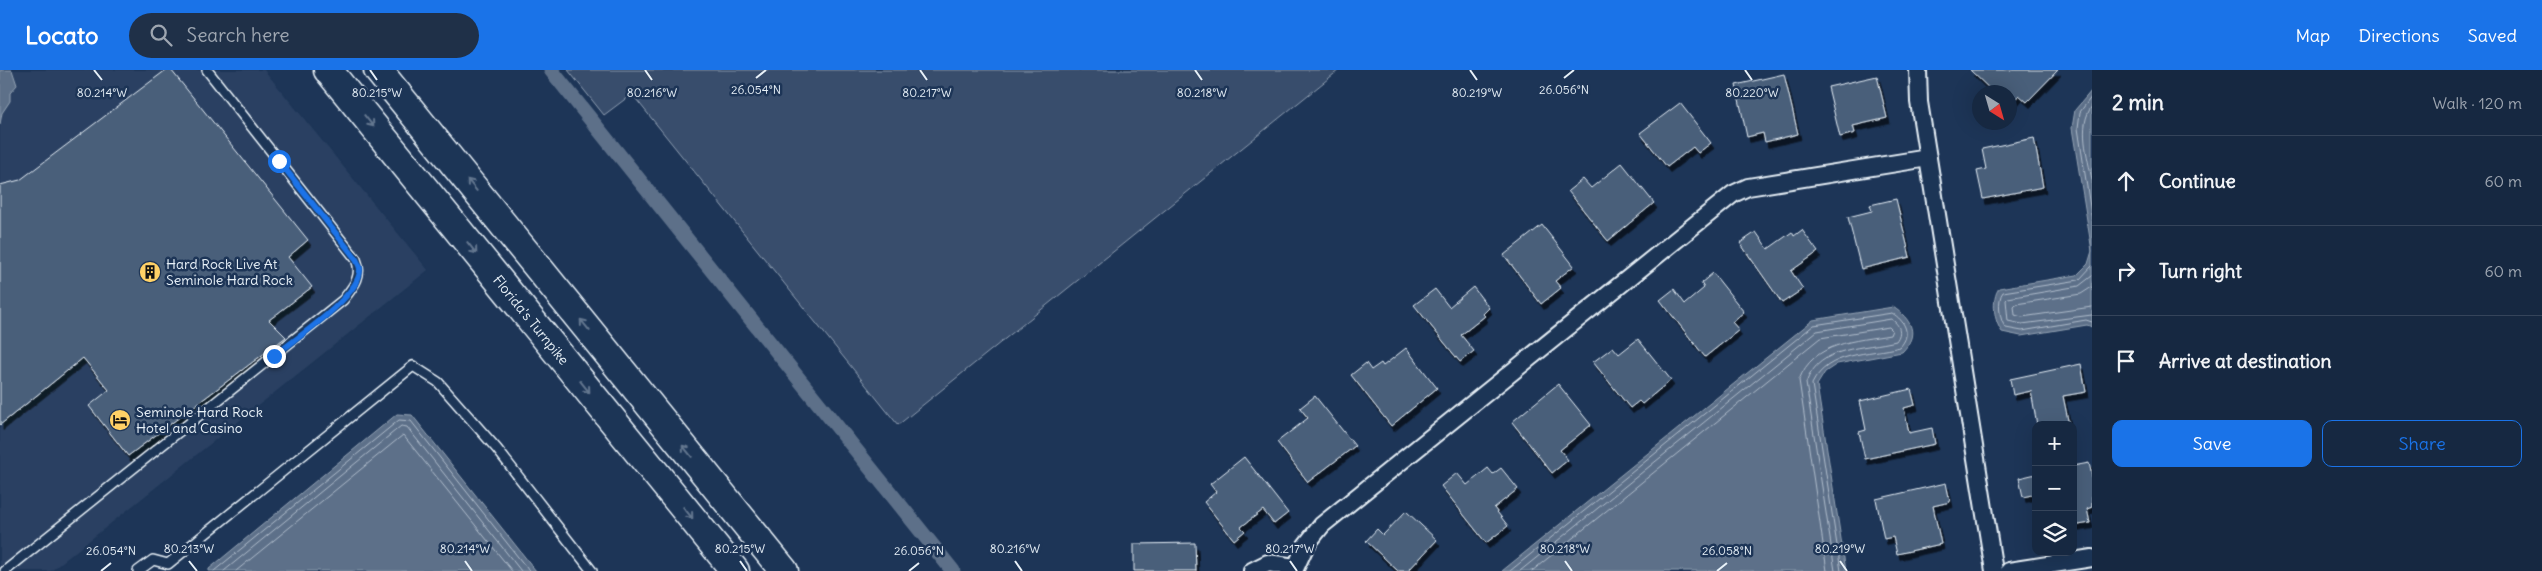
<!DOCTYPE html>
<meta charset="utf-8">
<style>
:root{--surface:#162841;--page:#1f3048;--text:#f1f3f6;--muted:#9ea6b1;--line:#35445a;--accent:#1a73e8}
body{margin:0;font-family:Delius,sans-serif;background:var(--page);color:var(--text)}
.controls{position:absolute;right:15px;bottom:15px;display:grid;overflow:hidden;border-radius:10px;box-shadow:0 5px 20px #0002}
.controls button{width:45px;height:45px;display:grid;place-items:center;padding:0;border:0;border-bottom:1px solid var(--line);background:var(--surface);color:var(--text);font:25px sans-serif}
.compass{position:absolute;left:1972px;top:15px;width:45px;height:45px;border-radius:50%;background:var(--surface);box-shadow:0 5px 20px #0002;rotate:143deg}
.stop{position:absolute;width:15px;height:15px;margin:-11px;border:4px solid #1a73e8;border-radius:50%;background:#fff}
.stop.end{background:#1a73e8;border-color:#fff;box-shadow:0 1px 5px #0008}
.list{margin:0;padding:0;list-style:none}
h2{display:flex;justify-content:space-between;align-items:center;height:65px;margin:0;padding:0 20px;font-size:21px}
h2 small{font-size:16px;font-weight:400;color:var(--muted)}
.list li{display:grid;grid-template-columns:32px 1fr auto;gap:15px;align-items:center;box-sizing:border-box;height:90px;padding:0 20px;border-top:1px solid var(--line)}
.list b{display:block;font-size:19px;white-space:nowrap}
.list em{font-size:16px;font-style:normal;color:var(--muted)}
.actions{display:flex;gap:10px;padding:15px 20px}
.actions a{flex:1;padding:11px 0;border:1px solid var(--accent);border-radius:10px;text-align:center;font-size:18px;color:var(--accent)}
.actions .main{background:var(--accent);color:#fff}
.icon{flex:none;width:28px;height:28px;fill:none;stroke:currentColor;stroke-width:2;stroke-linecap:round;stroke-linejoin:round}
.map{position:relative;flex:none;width:2092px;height:501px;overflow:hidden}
header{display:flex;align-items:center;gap:30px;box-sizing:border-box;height:70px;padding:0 25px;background:var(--accent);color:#fff}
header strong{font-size:24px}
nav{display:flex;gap:28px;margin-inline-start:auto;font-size:18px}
.search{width:350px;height:45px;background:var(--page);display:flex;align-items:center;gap:12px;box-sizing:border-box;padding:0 18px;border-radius:28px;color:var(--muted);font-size:19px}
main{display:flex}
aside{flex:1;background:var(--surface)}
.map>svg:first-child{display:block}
.built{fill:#2a4162}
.green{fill:#374d6c;stroke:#909fb2}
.water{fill:#5d7089;stroke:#95a4b5}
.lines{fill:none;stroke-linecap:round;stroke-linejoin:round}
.shore{stroke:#b0bdcc;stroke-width:1}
.canal{stroke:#5d7089;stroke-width:15}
.building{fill:#495e7a;stroke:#e8f1f8;filter:url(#shadow)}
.lane-casing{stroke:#e8f1f8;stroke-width:12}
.street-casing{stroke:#e8f1f8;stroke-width:20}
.highway-casing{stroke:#e8f1f8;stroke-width:31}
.lane{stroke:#1d3557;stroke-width:9}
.street{stroke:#1d3557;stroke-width:16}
.highway{stroke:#1d3557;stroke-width:28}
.oneway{stroke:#64778f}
.route{stroke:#1a73e8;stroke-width:6}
.ticks{fill:none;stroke:#e8f1f8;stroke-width:2}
.labels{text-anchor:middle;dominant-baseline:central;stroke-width:5;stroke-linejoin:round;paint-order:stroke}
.poi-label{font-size:14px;fill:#e8f1f8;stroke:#1d3557;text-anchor:start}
.street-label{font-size:14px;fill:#e8f1f8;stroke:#1d3557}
.ticks-label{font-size:12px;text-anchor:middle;fill:#e8f1f8;stroke:#1d3557;stroke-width:5;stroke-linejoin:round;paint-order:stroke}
</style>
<header>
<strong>Locato</strong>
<div class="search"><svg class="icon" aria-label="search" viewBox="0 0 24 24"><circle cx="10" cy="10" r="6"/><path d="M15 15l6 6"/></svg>Search here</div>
<nav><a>Map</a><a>Directions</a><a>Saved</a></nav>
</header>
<main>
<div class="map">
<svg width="2092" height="501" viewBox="0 0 2092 501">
<defs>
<filter id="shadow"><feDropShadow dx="3" dy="5.5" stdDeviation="0" flood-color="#0009"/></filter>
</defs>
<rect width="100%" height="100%" fill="#1d3557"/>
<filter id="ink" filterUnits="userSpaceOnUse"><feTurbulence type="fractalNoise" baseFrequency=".02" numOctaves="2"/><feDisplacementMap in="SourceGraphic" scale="10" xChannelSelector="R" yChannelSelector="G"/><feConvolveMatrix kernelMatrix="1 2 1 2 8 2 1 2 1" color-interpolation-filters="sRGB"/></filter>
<g filter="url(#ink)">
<!-- built -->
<polygon class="built" points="0,0 264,0 428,200 51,501 0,501"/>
<!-- green -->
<polygon class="green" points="568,0 1339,0 898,355 632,24 604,45"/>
<!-- water -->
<g class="water">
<polygon points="0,0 12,0 17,15 10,23 10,31 2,43 0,54"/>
<path d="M2092,20V257L2087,255L2021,266L2002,262C1994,251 1991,230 1999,218L2077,205L2088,194L2092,181L2072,58L2075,40Z"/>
<path d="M1893,237C1911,249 1920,264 1902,282L1837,294L1825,302L1817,315L1846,501H1502L1813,250Z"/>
<polygon points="397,344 412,345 536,501 209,501 209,499"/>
</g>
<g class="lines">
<!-- shore -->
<g class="shore">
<polyline points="2092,26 2080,42 2078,58 2092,150"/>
<path d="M2092,36C2077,56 2088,87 2092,110"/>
<path d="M2092,196L2079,210L2003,222C1997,229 1999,251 2006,258L2022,261L2086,250L2092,252"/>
<polyline points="2092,206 2079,216 2008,228 2006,230 2008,251 2022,254 2092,245"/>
<polyline points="2092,217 2081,224 2016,234 2014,236 2015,245 2022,247 2092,237"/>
<polyline points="214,501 399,350 411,351 529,501"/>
<polyline points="224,501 401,356 407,357 521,501"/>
<polyline points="236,501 403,365 512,501"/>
<path d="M1510,501L1814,255L1892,243C1905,251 1912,264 1900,277C1868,285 1828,281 1812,314L1841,501"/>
<path d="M1520,501L1817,261L1891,249C1899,254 1903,262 1896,271C1865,279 1819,275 1806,313L1835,501"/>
<path d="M1532,501L1820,268L1889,257L1892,260L1890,265C1856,271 1813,272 1799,310L1827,501"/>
</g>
<!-- canal -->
<polyline class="canal" points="551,0 953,501"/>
</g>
<!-- building -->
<g class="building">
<polygon points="166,0 171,0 308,170 288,187 312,217 269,250 286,267 128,386 89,336 109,320 83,288 0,355 0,115 20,110"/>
<polygon points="1970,0 2058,0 2027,32 2019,25 2010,35 2010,22 1993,22"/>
<polygon points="1784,4 1798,64 1765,72 1763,63 1747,67 1736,15"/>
<polygon points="1877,6 1887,48 1853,56 1855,63 1840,67 1828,17"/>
<polygon points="1680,33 1711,73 1698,83 1693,77 1667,97 1640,63"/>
<polygon points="2034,68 2043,117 1983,129 1977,101 1986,99 1982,79"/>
<polygon points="1622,93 1654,133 1608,171 1568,121 1583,109 1591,118"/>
<polygon points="1896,129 1910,187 1861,199 1848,147 1872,141 1870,135"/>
<polygon points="1542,155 1574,196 1555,211 1561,218 1541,234 1504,185"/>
<polygon points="1802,160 1818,182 1791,201 1803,219 1782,233 1740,173 1756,162 1768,179 1792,162 1794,166"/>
<polygon points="1713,203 1744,242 1732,252 1739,260 1705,287 1660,230 1674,219 1685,234 1704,218 1701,213"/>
<polygon points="1473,217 1489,238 1483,244 1485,246 1461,265 1474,281 1460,292 1414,235 1435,219 1449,237"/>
<polygon points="1638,269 1671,310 1642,334 1639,331 1630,338 1593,292 1613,277 1619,284"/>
<polygon points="1406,278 1437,318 1391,356 1351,305 1366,293 1371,300 1381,293 1383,296"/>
<polygon points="2081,294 2086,322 2063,326 2069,355 2037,355 2031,321 2013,325 2010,309"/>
<polygon points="1558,314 1591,355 1560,380 1568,390 1552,403 1512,352"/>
<polygon points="1911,319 1915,335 1904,338 1909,363 1932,358 1935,374 1865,389 1859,362 1866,360 1860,331"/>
<polygon points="1315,326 1355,376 1308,412 1277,372 1308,348 1300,338"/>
<polygon points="1244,387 1288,443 1274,454 1263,440 1241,457 1245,461 1234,470 1204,432 1216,422 1210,414"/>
<polygon points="2089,393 2092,406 2092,437 2087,439 2090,453 2073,456 2073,396"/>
<polygon points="1488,398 1493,404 1501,398 1518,419 1494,438 1508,456 1486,473 1441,416 1457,403 1467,415"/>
<polygon points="2036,404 2036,424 2023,427 2019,408"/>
<polygon points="1946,413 1950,432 1933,436 1941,474 1897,484 1893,467 1884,469 1876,429"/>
<polygon points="1406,441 1437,470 1408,501 1398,501 1366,471 1377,459 1383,465"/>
<polygon points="1195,473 1196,501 1134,501 1134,474"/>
</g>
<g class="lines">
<!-- lane casing -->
<g class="lane-casing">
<g id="lane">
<path d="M5,501L343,230C354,216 363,206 356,189L207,0"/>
<polyline points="138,501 153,490 168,494 413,296 438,312 497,379 592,501"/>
</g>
</g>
<!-- street casing -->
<g class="street-casing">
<g id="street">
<polyline points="1918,0 1919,32 1994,501"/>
<polyline points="1252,501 1268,493 1295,497"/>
<polyline points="1294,501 1306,475 1322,455 1733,124 1748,117 1928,88"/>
<polyline points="2009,501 2092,488"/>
</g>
</g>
<!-- highway casing -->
<g class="highway-casing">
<g id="highway">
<path id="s1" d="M328,0L735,501"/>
<polyline points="378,0 784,501"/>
</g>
</g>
<!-- lane -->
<use href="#lane" class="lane"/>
<!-- street -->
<use href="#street" class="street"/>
<!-- highway -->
<use href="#highway" class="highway"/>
</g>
<!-- one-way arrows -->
<defs><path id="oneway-shaft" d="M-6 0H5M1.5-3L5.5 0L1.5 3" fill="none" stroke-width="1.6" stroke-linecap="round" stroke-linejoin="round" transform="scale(1.25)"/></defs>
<g class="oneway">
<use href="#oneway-shaft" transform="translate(369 51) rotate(51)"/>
<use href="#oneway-shaft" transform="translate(472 115) rotate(-129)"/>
<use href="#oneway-shaft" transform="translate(472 178) rotate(51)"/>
<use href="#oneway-shaft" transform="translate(585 255) rotate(-129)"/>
<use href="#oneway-shaft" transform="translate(585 317) rotate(51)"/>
<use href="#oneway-shaft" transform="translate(687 381) rotate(-129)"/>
<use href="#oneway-shaft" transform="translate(688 443) rotate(51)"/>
</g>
</g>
<g class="lines" filter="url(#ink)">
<!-- route -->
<path class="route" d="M274,286C294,270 361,226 360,199C360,196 357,192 356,189L279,91"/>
</g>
<!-- ticks -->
<path class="ticks" d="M94,0L102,10M370,0L377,10M645,0L652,10M920,0L927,10M1195,0L1202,10M1470,0L1477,10M1745,0L1752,10M756,8L766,0M1564,8L1574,0M189,491L197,501M465,491L472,501M740,491L747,501M1015,491L1022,501M1290,491L1297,501M1565,491L1572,501M1840,491L1847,501M101,501L111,493M909,501L919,493M1717,501L1727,493"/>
<!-- icons -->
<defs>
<g id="building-disc" transform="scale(1.125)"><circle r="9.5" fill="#ffd166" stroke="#1d3557"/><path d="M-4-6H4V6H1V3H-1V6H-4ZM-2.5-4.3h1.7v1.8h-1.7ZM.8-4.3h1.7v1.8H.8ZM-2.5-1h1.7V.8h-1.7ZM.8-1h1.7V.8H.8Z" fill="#111"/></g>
<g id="hotel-disc" transform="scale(1.125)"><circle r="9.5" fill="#ffd166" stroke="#1d3557"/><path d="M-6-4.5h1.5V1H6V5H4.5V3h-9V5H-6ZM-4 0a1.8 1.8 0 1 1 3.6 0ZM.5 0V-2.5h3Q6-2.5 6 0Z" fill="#111"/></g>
</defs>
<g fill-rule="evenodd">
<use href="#building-disc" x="150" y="202"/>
<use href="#hotel-disc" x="120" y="350"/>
</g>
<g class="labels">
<!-- poi labels -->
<g class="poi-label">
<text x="166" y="194">Hard Rock Live At<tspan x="166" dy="16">Seminole Hard Rock</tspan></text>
<text x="136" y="342">Seminole Hard Rock<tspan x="136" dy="16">Hotel and Casino</tspan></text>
</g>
<!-- street labels -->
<g class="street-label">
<text stroke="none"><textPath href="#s1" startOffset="322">Florida's Turnpike</textPath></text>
</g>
</g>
<g class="ticks-label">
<text x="756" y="24">26.054°N</text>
<text x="1564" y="24">26.056°N</text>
<text x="102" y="27">80.214°W</text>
<text x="377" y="27">80.215°W</text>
<text x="927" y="27">80.217°W</text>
<text x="1202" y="27">80.218°W</text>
<text x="1477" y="27">80.219°W</text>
<text x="1752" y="27">80.220°W</text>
<text x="652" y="27">80.216°W</text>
<text x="189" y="483">80.213°W</text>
<text x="465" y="483">80.214°W</text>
<text x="740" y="483">80.215°W</text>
<text x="1015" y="483">80.216°W</text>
<text x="1290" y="483">80.217°W</text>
<text x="1565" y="483">80.218°W</text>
<text x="1840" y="483">80.219°W</text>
<text x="111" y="485">26.054°N</text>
<text x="919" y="485">26.056°N</text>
<text x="1727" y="485">26.058°N</text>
</g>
</svg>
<div class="controls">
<button>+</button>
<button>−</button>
<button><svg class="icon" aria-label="layers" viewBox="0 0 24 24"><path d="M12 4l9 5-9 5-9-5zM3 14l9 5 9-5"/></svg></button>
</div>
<svg class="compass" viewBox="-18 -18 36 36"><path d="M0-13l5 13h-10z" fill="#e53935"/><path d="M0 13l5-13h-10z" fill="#9ea6b1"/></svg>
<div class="stop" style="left:279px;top:91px"></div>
<div class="stop end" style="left:274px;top:286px"></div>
</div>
<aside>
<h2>2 min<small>Walk · 120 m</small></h2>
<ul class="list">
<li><svg class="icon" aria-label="ahead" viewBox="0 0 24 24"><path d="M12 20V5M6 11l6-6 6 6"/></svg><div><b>Continue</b></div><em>60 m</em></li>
<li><svg class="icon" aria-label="right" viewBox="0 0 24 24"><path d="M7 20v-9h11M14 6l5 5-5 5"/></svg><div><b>Turn right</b></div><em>60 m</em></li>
<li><svg class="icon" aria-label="arrive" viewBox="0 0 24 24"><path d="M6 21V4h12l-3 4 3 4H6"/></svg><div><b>Arrive at destination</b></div></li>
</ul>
<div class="actions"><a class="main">Save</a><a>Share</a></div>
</aside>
</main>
